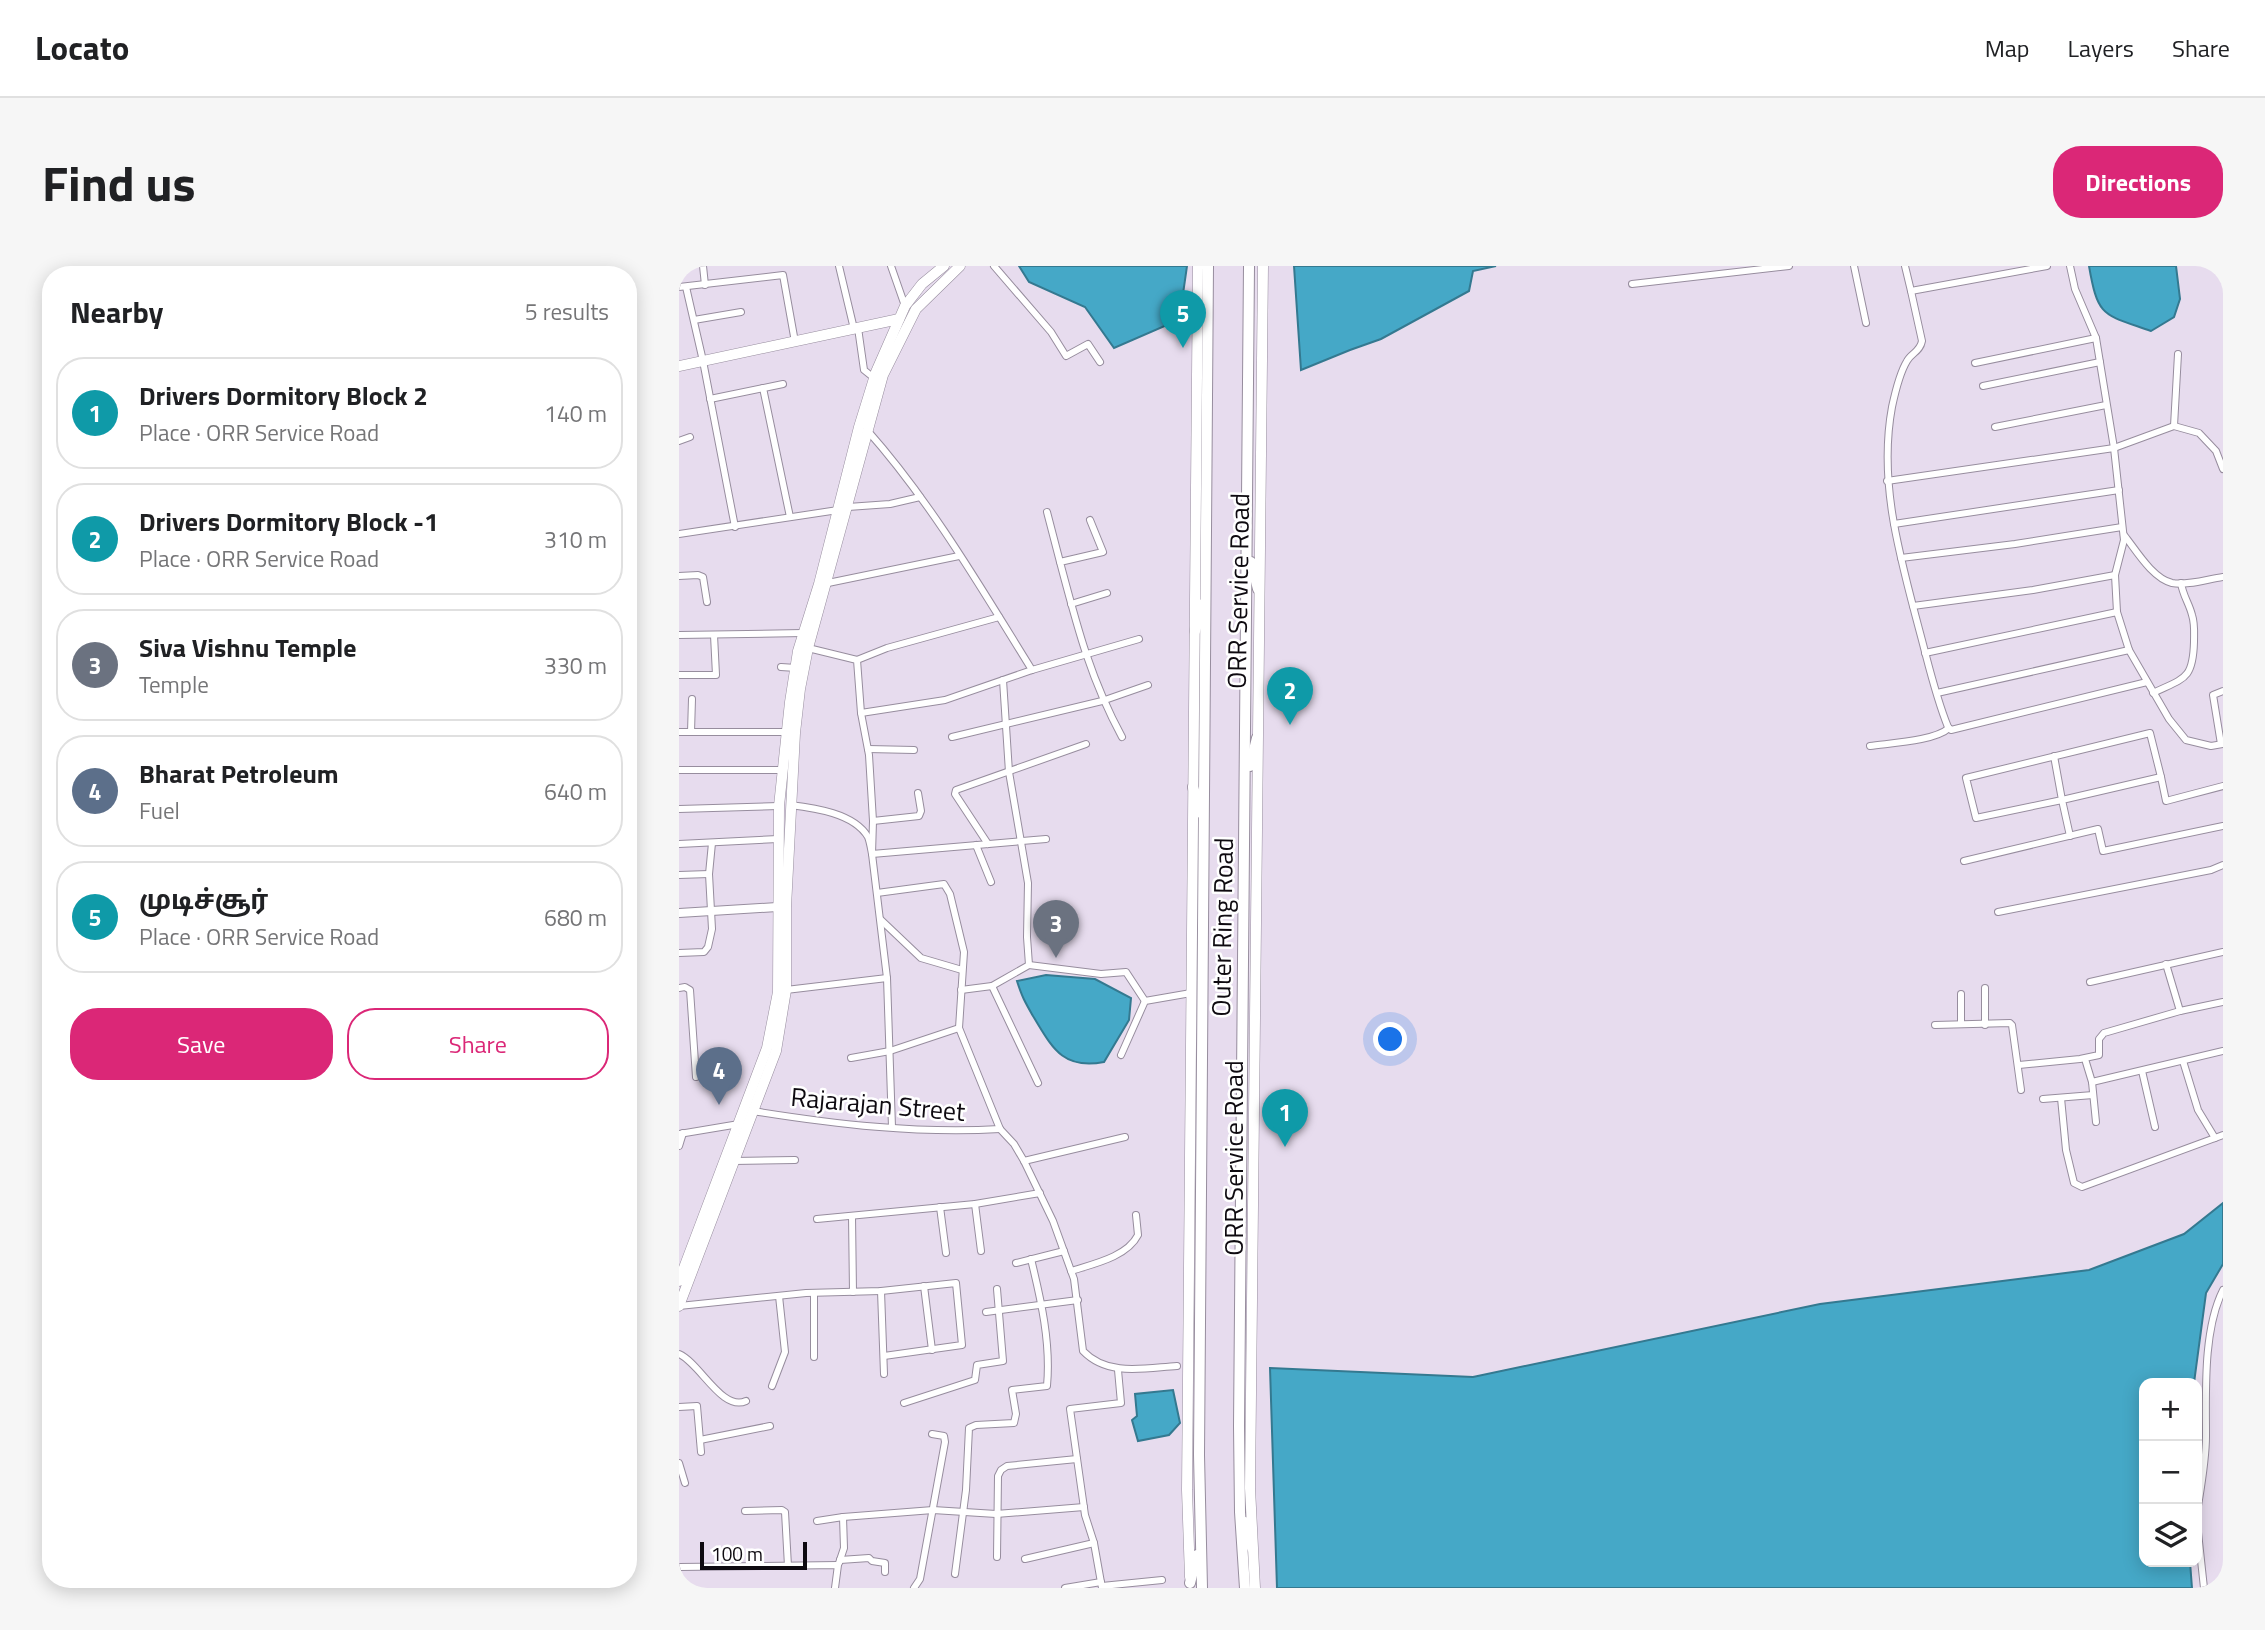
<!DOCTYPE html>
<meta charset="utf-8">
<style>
:root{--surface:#fff;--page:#f6f6f6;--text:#202124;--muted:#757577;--line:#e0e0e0;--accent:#db2777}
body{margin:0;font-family:"Titillium Web","Noto Sans Tamil",sans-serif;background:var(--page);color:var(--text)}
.controls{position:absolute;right:21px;bottom:21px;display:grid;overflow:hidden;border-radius:14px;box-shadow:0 4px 18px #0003}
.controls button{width:63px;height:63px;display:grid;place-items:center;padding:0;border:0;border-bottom:2px solid var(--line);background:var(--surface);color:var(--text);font:35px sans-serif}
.scale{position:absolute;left:21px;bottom:18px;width:107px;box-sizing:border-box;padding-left:7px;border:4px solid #0e0a10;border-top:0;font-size:19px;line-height:24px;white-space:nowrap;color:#0e0a10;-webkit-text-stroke:5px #fff;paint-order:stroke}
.you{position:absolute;left:712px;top:774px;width:24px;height:24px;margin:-18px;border:5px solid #fff;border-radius:50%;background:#1a73e8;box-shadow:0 0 0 10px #1a73e833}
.badge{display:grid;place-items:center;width:46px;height:46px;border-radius:50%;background:var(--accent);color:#fff;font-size:23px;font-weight:700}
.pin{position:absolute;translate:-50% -58px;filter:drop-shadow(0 2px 4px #0008)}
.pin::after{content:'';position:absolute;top:37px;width:24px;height:21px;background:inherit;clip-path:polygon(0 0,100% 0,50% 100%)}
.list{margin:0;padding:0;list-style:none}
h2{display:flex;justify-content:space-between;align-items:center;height:91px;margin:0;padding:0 28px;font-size:30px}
h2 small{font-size:23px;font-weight:400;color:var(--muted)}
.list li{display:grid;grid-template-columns:46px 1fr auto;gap:21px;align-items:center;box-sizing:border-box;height:112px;margin:0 14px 14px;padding:0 14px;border:2px solid var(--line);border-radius:28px}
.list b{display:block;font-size:26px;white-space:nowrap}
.list p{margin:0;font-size:23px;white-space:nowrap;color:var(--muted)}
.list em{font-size:23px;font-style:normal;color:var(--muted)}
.actions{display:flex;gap:14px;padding:21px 28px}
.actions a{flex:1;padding:16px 0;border:2px solid var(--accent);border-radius:28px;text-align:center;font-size:24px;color:var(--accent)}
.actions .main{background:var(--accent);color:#fff}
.icon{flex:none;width:38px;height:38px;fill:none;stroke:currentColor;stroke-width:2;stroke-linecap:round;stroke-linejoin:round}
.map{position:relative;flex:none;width:1544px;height:1322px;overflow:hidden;border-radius:28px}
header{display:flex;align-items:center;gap:42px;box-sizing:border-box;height:98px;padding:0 35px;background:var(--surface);border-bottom:2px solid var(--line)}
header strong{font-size:33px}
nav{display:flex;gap:38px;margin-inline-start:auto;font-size:24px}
.intro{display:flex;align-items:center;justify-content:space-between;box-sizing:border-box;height:168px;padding:0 42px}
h1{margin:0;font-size:49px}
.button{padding:18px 32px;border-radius:28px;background:var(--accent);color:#fff;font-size:24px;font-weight:700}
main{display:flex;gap:42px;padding:0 42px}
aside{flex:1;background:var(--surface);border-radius:28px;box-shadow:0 4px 18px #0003}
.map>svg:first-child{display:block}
.water{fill:#45a8c7;stroke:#347990;stroke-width:2}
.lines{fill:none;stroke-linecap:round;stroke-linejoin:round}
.minor-casing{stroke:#978d9e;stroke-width:8}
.tertiary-casing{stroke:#978d9e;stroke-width:10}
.primary-casing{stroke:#978d9e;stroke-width:11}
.motorway-casing{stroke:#978d9e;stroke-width:12}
.minor{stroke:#fff;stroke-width:6}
.tertiary{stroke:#fff;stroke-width:8}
.primary{stroke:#fff;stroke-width:10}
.motorway{stroke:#fff;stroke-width:10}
.labels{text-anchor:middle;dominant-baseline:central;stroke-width:5;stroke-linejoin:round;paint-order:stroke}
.street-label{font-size:26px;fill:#0e0a10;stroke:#fff}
</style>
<header>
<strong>Locato</strong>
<nav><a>Map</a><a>Layers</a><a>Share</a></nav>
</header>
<div class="intro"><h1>Find us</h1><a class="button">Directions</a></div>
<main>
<aside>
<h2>Nearby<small>5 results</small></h2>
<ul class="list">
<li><span class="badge" style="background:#0f9aa8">1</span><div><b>Drivers Dormitory Block 2</b><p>Place · ORR Service Road</p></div><em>140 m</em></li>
<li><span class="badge" style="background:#0f9aa8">2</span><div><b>Drivers Dormitory Block -1</b><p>Place · ORR Service Road</p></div><em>310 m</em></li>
<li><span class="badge" style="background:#6b7280">3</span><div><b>Siva Vishnu Temple</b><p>Temple</p></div><em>330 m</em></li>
<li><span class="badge" style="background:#5c6f8a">4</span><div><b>Bharat Petroleum</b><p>Fuel</p></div><em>640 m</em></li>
<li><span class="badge" style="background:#0f9aa8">5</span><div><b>முடிச்சூர்</b><p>Place · ORR Service Road</p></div><em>680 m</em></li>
</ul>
<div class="actions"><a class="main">Save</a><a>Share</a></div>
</aside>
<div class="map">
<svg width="1544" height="1322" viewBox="0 0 1544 1322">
<rect width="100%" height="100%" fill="#e7dcee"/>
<!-- water -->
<g class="water">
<polygon points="340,0 508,0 504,28 488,59 435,82 406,41 350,16"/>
<polygon points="615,0 817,0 794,5 790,25 702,73 671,84 622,104"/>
<path d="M1410,0H1497L1501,33L1495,51L1472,65C1424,48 1419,52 1410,0Z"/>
<path d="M367,709L416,713L452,732L450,754L425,796C383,804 373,781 354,750C346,736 343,731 338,715Z"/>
<polygon points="1544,937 1544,998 1527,1027 1515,1117 1465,1117 1465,1296 1511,1296 1513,1322 598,1322 591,1102 794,1111 1141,1038 1410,1004 1505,968"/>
<polygon points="494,1124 501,1157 490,1169 459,1175 453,1154 458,1150 456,1128"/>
</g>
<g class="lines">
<!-- minor casing -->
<g class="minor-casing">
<g id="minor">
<polyline points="24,0 26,19"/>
<polyline points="160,0 175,63"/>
<polyline points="212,0 226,40"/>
<polyline points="315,0 372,66 387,90 409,78 421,96"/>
<polyline points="1175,0 1187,57"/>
<polyline points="1226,0 1232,25 1368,0"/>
<polyline points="1391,0 1396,23 1417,72 1435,182 1445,274 1436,309 1438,346 1450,384 1490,453 1507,474 1532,480 1544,478"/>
<polyline points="953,18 1110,0"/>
<polyline points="0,21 104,9 116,76"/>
<polyline points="7,21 24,95 56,261"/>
<path d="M1232,25L1243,75C1241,86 1232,87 1228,95C1220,108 1216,127 1213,141C1199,216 1221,291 1240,363C1249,396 1256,429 1269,461L1272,464L1468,416"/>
<polyline points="15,54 62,46"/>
<polyline points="179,62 185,104 195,112"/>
<polyline points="1296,97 1417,72"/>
<polyline points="1304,120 1421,96"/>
<polyline points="84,122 111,251"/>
<polyline points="31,133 104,118"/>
<polyline points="1495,160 1499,88"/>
<polyline points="1316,161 1427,139"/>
<path d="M188,164C252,236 302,322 353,404"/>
<polyline points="0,175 11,171"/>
<polyline points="1208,215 1435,182 1495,160 1520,167 1537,185 1544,203"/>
<polyline points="169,241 211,238 241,231"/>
<polyline points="368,246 381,296"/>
<path d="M411,254L424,286L381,296C398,360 411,412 443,471"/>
<polyline points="1215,258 1440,224"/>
<polyline points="0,268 159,244"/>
<path d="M1445,269C1457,284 1473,312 1493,317C1508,320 1529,313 1544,311"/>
<polyline points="1222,292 1336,278 1443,261"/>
<polyline points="0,310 19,309 24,311 28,336"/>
<polyline points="149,317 280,290"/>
<polyline points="392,338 428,327"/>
<polyline points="1234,340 1354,324 1436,309"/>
<polyline points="0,369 124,367"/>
<polyline points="129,382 178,394 182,447 190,489 194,555 193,588 367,573"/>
<polyline points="1246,387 1438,346"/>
<polyline points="178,394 208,382 320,351"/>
<polyline points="102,401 117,402"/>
<polyline points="0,409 37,409 35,369"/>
<polyline points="324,414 330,506 349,617 348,671 350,699 313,720 359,817"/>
<polyline points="1258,427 1450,384"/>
<path d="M1474,427C1505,412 1514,414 1515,376C1515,367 1516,358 1513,349C1510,337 1504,330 1502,317"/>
<polyline points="182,447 266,434 353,404 460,373"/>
<polyline points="0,466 108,466"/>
<polyline points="12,466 13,433"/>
<polyline points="273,471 423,435 469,419"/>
<polyline points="1542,478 1534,429 1544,425"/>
<path d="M1191,480C1211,477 1256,475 1270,462"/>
<polyline points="189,483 235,484"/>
<polyline points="1375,490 1383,534 1297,552 1287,512 1471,467 1482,511"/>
<polyline points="0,504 103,504"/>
<path d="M111,539C135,542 175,547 189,571C191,576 192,583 193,588L208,712L213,861"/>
<polyline points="0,543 100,540"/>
<polyline points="194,555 240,550 242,545 239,527"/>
<polyline points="1391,570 1383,534 1482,511 1487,535 1544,520"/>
<polyline points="0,578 99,573"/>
<polyline points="309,578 276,528 277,524 407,478"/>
<polyline points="297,579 312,616"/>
<polyline points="1285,595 1419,563 1424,585 1544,560"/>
<polyline points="0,609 30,608"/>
<path d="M198,627L265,618L271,628L285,686L280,762L321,863L335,878L345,895L374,955L395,1013L404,1085C429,1111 466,1102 498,1100"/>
<polyline points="1319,646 1532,604 1544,599"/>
<polyline points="202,654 242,692 283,704"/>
<polyline points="0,687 25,686 29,681 33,663 30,608 33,577"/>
<polyline points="1487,698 1501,745"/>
<polyline points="350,699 422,708 447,706 466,735"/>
<polyline points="1411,716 1544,686"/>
<polyline points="0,722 6,721 11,724 17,811"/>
<polyline points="1306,722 1306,759"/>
<polyline points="107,724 208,712"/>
<polyline points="282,724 313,720"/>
<polyline points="1282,758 1282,728"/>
<polyline points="1256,759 1331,757 1333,759 1342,824"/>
<polyline points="442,789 466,735 512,727"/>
<polyline points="172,792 211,785 280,762"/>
<polyline points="1406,793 1413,816 1417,856"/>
<polyline points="1504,795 1519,844 1536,872"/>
<polyline points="1340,799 1401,793 1420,789 1420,773 1425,767 1501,745 1544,736"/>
<polyline points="1463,805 1476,861"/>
<polyline points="1413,816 1544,785"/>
<polyline points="1382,832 1387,884 1395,917 1403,921 1544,869"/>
<polyline points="1364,833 1414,829"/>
<path d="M74,845C155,858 239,868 321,863"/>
<polyline points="0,868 60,858"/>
<polyline points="0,880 4,867"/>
<polyline points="54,895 116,894"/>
<polyline points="345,895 446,871"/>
<polyline points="296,938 302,985"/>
<polyline points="261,941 267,987"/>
<polyline points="173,950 174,1026"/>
<polyline points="138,953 296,938 361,927"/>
<polyline points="337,997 385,985"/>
<path d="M392,1005C414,998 448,991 459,969L457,949"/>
<polyline points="245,1020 253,1084"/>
<polyline points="202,1025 205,1108"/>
<polyline points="0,1040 127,1027 202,1025 277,1017 283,1079 205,1090"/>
<polyline points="307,1046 399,1034"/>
<path d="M0,1088C21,1097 43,1146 67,1135"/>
<polyline points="135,1091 135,1027"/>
<polyline points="93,1120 106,1086 100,1030"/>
<polyline points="225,1137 296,1114 298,1099 324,1095 318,1023"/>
<polyline points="0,1141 18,1140 22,1186"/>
<polyline points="21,1174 91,1160"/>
<polyline points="0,1197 6,1217"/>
<polyline points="66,1245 103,1244 106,1246 109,1300"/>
<path d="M1518,1246C1522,1221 1527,1195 1527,1170C1527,1126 1524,1064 1544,1024"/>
<polyline points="138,1255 164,1251 254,1244 317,1248 405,1241"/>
<polyline points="1518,1257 1525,1322"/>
<polyline points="318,1291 319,1210 322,1204 328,1200 398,1193"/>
<polyline points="346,1293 415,1277"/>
<polyline points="161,1294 190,1292 193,1295 206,1297 206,1306"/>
<polyline points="160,1297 165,1282 164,1251"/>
<polyline points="0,1301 159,1299 156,1322"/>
<path d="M276,1308L287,1224L290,1162L297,1159L335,1157L337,1148L333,1124L368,1120C372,1077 362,1034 352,993"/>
<polyline points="423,1320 483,1314"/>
<polyline points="235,1322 241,1313 266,1176 265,1170 253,1168"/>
<polyline points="386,1322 422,1316"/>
<polyline points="423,1322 415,1277 406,1249 391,1143 442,1137 439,1104"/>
</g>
</g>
<!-- tertiary casing -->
<g class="tertiary-casing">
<polyline id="tertiary" points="0,647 98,641"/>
</g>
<!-- primary casing -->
<g class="primary-casing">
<g id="primary">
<polyline points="0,100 220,53"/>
<polyline points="0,1015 88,782 99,726 100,540 111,436 119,385 140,318 180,161 197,106 226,40 243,18 265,0"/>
<polyline points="0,1040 97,785 107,724 107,641 116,467 121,423 129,382 204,109 237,43 281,0"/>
<polyline points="511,1311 508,1224 519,0"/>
<polyline points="576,1322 571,1222 584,0"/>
</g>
</g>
<!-- motorway casing -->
<g class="motorway-casing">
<g id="motorway">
<polyline points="572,296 579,323"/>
<polyline points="516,365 524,338"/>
<polyline points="571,500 578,472"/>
<polyline points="514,521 522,547"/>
<polyline points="566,1256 573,1282"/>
<polyline points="511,1317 518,1289"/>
<polyline points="523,1322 520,1189 529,0"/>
<polyline points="566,1322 561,1246 560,1160 570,0"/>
</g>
</g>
<!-- minor -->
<use href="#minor" class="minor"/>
<!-- tertiary -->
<use href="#tertiary" class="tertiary"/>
<!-- primary -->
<use href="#primary" class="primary"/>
<!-- motorway -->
<use href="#motorway" class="motorway"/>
</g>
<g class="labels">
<!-- street labels -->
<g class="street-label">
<text transform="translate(559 325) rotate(-89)">ORR Service Road</text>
<text transform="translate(543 661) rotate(-89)">Outer Ring Road</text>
<text transform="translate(199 838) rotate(5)">Rajarajan Street</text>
<text transform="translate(554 892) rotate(-90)">ORR Service Road</text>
</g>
</g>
</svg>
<div class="controls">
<button>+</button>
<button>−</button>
<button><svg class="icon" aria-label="layers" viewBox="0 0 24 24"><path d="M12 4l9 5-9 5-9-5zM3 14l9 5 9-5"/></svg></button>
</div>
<div class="scale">100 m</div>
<div class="you"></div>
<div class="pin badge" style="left:606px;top:881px;background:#0f9aa8">1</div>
<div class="pin badge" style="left:611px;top:459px;background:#0f9aa8">2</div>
<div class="pin badge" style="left:377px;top:692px;background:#6b7280">3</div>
<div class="pin badge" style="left:40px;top:839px;background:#5c6f8a">4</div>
<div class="pin badge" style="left:504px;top:82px;background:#0f9aa8">5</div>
</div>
</main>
